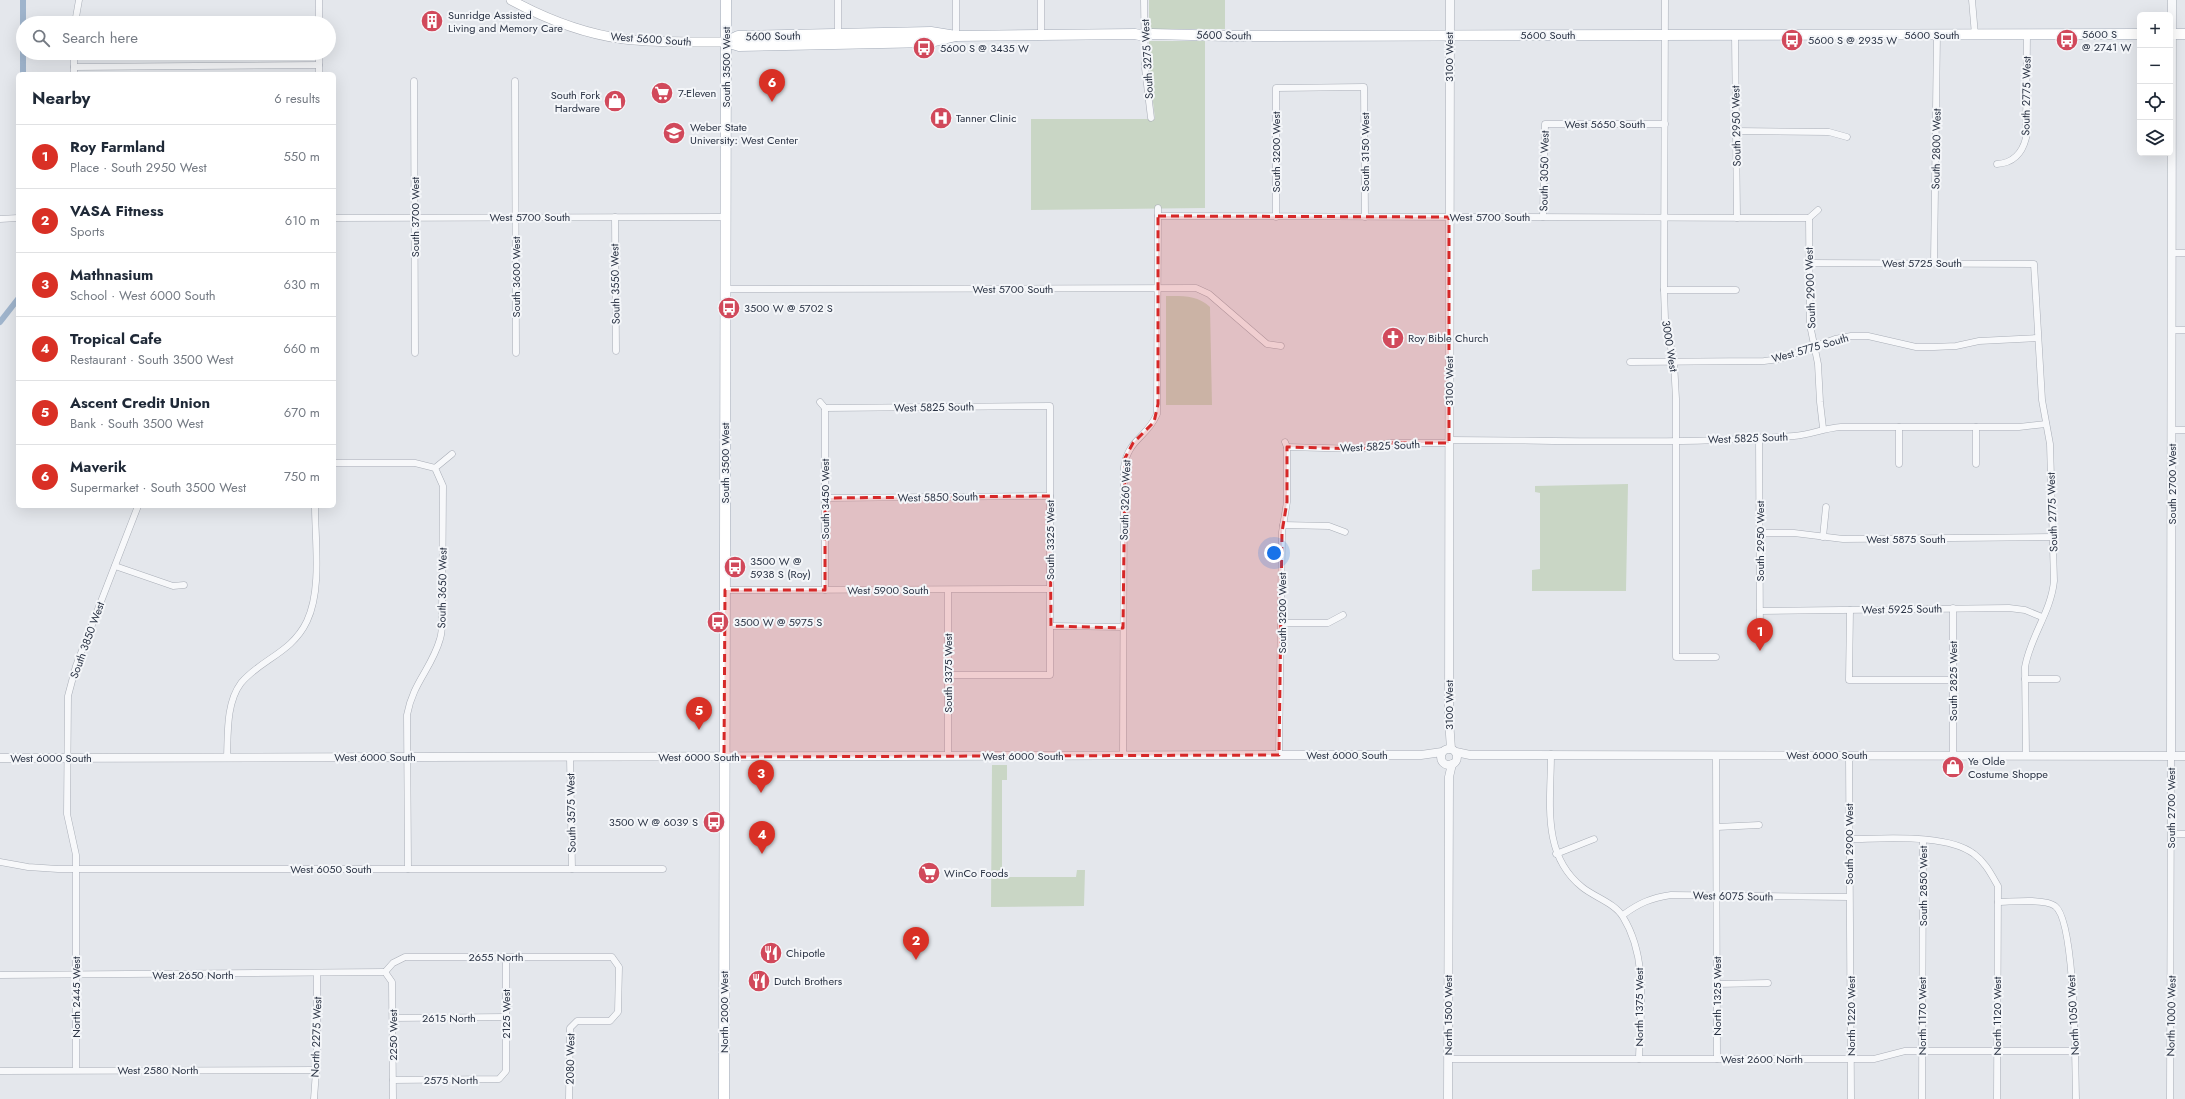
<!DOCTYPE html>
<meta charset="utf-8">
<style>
:root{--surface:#fff;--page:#f2f2f3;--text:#1f2937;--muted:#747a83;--line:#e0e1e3;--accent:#d93025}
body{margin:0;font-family:Jost,sans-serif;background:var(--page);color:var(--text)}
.controls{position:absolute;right:12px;top:12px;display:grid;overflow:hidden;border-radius:6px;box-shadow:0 4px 16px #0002}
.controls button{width:36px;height:36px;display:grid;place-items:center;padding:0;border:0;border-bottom:1px solid var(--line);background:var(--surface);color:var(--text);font:20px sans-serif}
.you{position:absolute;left:1274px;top:553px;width:14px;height:14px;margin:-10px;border:3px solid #fff;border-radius:50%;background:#1a73e8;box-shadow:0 0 0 6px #1a73e833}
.badge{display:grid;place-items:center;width:26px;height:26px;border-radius:50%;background:var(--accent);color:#fff;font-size:13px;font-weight:700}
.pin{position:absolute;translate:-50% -33px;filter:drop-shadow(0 1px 2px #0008)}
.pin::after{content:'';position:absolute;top:21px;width:14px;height:12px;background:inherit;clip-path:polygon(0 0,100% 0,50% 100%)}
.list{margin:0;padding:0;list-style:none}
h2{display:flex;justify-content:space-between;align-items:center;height:52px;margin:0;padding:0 16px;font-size:17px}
h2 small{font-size:13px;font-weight:400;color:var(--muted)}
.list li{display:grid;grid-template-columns:26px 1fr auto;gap:12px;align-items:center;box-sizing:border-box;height:64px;padding:0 16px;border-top:1px solid var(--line)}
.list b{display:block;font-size:15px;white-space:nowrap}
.list p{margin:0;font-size:13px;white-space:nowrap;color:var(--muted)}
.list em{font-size:13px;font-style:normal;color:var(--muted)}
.icon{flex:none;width:22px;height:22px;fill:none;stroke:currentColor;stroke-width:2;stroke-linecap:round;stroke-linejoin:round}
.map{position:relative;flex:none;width:2185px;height:1099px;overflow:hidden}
.search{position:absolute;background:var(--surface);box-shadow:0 4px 16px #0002;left:16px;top:16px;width:320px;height:44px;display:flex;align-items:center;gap:10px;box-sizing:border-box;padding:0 14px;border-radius:22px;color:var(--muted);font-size:15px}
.panel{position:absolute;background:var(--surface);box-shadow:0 4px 16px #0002;left:16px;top:72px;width:320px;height:436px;border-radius:6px}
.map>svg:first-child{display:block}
.green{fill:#c9d6c5}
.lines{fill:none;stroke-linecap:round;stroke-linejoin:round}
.canal{stroke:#9fb4cc;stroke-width:6}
.minor-casing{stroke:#a9aeb7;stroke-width:7}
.tertiary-casing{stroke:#a9aeb7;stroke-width:9}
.secondary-casing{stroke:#a9aeb7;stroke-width:10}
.primary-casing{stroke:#a3abb8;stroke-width:11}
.minor{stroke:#f7f8fa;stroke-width:6}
.tertiary{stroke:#f7f8fa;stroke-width:8}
.secondary{stroke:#fff;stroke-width:9}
.primary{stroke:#fff;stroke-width:10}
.marked{fill:#d62828;fill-opacity:0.2;stroke:#d62828;stroke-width:3;stroke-dasharray:8 5;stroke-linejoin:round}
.labels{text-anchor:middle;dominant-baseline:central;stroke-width:4;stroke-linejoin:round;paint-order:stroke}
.poi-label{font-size:11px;fill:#2b3445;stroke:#f4f6f9;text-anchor:start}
.street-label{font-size:11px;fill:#2b3445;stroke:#f4f6f9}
</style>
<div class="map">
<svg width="2185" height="1099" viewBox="0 0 2185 1099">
<rect width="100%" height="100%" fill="#e4e7ec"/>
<!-- green -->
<g class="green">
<rect x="1149" y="0" width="76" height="29"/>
<polygon points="1149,41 1205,41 1205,208 1031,210 1031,119 1155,119 1149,68"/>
<path d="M1166,296C1184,296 1197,295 1210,307L1212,405H1166Z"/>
<polygon points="1628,484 1626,591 1532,591 1532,570 1540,569 1540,493 1535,492 1535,486"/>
<polygon points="992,765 1007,765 1007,780 1002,780 1002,871 1009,871 1009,877 1076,877 1077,870 1085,870 1084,906 991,907"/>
</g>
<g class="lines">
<!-- canal -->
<g class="canal">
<polyline points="23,0 23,74"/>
<polyline points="0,322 18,299"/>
</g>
<!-- minor casing -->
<g class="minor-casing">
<g id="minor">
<polyline points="956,0 956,36"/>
<polyline points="1144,0 1145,68 1151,118"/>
<polyline points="1665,0 1664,290 1665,319 1674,362 1676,399 1676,657 1716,657"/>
<polyline points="1972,0 1975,35"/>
<polyline points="75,23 79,0"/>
<polyline points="319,23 319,0"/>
<polyline points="838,35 838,0"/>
<polyline points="1735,35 1737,218"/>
<polyline points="1041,36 1041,0"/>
<polyline points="74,67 319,65"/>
<polyline points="74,74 74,53"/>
<polyline points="319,74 319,53"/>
<polyline points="414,81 415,353"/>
<polyline points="515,81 516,353"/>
<polyline points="1735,131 1829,132 1847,137"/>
<path d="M1997,164C2013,163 2022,154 2026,138L2027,34"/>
<polyline points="1158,216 1809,218 1818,210"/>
<polyline points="615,217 616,351"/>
<polyline points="1276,217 1276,88 1364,87 1365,217"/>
<polyline points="1543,217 1545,124 1665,124"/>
<polyline points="334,218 725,217"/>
<polyline points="1809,218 1810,325 1818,364 1820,402 1823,428"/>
<polyline points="0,219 18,218"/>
<polyline points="2172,253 2185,253"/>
<path d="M1809,263L2034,264L2042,400L2050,444L2054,581C2051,612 2030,637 2025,667L2026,755"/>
<polyline points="1934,263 1937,34"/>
<polyline points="725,289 1196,288 1209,294 1267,344 1281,346"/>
<polyline points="1664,290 1736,290"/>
<polyline points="2172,330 2185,330"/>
<polyline points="1630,362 1764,361 1780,359 1835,339 1851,336 1868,336 1916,347 1934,347 1956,346 1979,341 2037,338"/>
<polyline points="820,402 825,408 1050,406 1050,675 948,675"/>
<polyline points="825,408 825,590"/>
<polyline points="1899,427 1899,464"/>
<polyline points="2172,430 2185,430"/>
<polyline points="1759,437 1760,644"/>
<path d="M1449,440C1563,440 1680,445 1794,436C1810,435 1824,428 1841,427H2019L2046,424"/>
<polyline points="1287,447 1361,449 1389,443 1449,443"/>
<polyline points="334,463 415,463 435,468"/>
<polyline points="1976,464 1976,427"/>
<polyline points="825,498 1050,496"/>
<polyline points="1283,525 1329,526 1345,532"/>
<polyline points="1760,533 1794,533 1843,539 2052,537"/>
<polyline points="1823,537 1826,507"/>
<polyline points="115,566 173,586 184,585"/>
<polyline points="725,590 1050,589"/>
<polyline points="948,590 948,756"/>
<polyline points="1850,610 1849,680 1953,680"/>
<polyline points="1760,611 2009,608 2025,610 2042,617"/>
<polyline points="1282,623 1328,623 1343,615"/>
<polyline points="1051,626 1123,627"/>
<polyline points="2025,679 2057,679"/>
<path d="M1551,754C1551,802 1541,854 1582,887C1594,897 1615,903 1623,917C1649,959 1640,1012 1639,1059"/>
<polyline points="1279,755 1282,532 1287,502 1287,447 1285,442"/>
<polyline points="1716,755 1717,1059"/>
<polyline points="1849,755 1851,1099"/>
<polyline points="1953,755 1953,608"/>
<path d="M1123,756L1124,467C1128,439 1147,438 1157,414L1158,208"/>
<path d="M227,757C228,734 226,703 241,683C261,659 292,653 307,621C322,589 315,541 315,506"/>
<polyline points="570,757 572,869"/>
<polyline points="1717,827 1759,825"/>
<polyline points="2172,834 2185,834"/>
<path d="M1849,839C1882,839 1947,833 1974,854C1985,862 1991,874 1998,886L1997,1099"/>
<polyline points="1556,854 1594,839"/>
<polyline points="0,862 28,867 58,869 663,869"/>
<path d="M408,869L407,715C413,682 432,668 440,639C442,633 442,627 442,621L443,486L435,468L452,454"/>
<path d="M1998,902C2011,902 2045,898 2055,906C2076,921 2075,1068 2076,1099"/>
<path d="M1623,915C1639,903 1651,898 1671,895L1849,897"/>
<polyline points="385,972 393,963 405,957 612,957 619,967 618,1012 610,1021 577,1021 570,1028 569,1099"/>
<polyline points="385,972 392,982 393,1099"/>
<polyline points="0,975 385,972"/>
<polyline points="1717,984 1768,983"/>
<polyline points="393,1018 506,1017"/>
<polyline points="1448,1059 1874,1059 1905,1051 2074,1051"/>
<polyline points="76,1070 76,855 67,814 68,696 76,666 138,506"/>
<polyline points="0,1071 316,1070"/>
<polyline points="393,1080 499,1079 506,1071 506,957"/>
<polyline points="314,1099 317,1057 317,974"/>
<polyline points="1922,1099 1923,840"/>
<polyline points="2170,1099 2171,756"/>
</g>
</g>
<!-- tertiary casing -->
<g class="tertiary-casing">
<g id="tertiary">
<polyline points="1450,0 1449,720 1451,749"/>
<circle cx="1449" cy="757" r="8"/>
<polyline points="1456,752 1470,755 2185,756"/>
<polyline points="2171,756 2172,0"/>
<polyline points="0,758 1319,755 1421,755 1442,752"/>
<polyline points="1448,1099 1449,777 1452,764"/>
</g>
</g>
<!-- secondary casing -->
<g class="secondary-casing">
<path id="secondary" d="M511,0C546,19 585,34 624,39C657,43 692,42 726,42"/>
</g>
<!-- primary casing -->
<g class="primary-casing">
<g id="primary">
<polygon points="931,32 956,36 931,42 739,46 726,42 738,36"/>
<polyline points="2170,34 2185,34"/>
<polyline points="956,36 1135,34 1144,36 1152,34 1231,36 2140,34"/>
<polyline points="724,1099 726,0"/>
</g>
</g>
<!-- minor -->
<use href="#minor" class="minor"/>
<!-- tertiary -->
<use href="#tertiary" class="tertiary"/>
<!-- secondary -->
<use href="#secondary" class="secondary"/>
<!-- primary -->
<use href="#primary" class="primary"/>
</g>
<!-- marked area -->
<path class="marked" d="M1158,216L1449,217V443H1389L1361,449L1287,447V502L1282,532L1279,755L724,757L725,590H825V498L1050,496L1051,626L1123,628L1125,458L1133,443L1154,422L1158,404Z"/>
<!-- icons -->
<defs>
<g id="building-disc" transform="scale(1.15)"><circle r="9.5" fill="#d1495b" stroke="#f4f6f9"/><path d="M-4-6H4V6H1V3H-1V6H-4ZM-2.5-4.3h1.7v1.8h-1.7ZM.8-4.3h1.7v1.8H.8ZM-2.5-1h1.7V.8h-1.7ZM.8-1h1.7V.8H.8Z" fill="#fff"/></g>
<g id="bus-disc" transform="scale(1.15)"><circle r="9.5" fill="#d1495b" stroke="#f4f6f9"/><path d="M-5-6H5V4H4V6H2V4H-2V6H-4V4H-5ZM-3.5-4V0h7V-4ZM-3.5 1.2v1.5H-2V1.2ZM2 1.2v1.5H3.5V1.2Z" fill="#fff"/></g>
<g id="supermarket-disc" transform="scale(1.15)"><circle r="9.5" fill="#d1495b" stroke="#f4f6f9"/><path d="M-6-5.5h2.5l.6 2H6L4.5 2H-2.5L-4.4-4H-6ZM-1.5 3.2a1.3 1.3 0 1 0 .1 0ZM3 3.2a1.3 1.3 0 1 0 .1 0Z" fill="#fff"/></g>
<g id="shop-disc" transform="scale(1.15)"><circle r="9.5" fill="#d1495b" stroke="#f4f6f9"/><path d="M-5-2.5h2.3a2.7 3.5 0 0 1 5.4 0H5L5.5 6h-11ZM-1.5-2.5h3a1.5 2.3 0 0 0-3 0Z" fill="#fff"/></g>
<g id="hospital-disc" transform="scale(1.15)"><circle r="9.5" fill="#d1495b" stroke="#f4f6f9"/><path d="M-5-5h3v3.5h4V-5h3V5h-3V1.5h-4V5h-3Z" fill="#fff"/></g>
<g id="university-disc" transform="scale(1.15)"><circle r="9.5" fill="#d1495b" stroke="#f4f6f9"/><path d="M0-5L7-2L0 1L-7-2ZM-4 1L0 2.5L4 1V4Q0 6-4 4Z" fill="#fff"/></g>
<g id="church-disc" transform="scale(1.15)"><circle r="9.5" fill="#d1495b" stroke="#f4f6f9"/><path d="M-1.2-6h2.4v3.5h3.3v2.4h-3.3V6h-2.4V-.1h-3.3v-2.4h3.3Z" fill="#fff"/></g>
<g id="restaurant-disc" transform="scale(1.15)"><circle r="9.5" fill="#d1495b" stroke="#f4f6f9"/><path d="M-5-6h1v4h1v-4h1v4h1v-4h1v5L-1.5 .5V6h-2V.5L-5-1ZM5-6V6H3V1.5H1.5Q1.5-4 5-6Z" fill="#fff"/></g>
</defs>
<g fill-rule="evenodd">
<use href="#building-disc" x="432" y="21"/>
<use href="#bus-disc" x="1792" y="40"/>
<use href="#bus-disc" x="2067" y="40"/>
<use href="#bus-disc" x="924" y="48"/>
<use href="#supermarket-disc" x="662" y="93"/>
<use href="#shop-disc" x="615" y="101"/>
<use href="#hospital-disc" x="941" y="118"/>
<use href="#university-disc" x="674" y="133"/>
<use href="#bus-disc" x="729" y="308"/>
<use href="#church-disc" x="1393" y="338"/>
<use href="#bus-disc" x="735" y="567"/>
<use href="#bus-disc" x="718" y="622"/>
<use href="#shop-disc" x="1953" y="767"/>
<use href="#bus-disc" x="714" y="822"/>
<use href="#supermarket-disc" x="929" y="873"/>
<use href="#restaurant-disc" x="771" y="953"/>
<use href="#restaurant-disc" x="759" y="981"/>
</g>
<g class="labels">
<!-- poi labels -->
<g class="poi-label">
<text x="448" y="15">Sunridge Assisted<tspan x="448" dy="13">Living and Memory Care</tspan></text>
<text x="2082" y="34">5600 S<tspan x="2082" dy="13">@ 2741 W</tspan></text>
<text x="1808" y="40">5600 S @ 2935 W</text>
<text x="940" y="48">5600 S @ 3435 W</text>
<text x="678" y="93">7-Eleven</text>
<text x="600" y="95" text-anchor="end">South Fork<tspan x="600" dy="13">Hardware</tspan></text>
<text x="956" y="118">Tanner Clinic</text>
<text x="690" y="127">Weber State<tspan x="690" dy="13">University: West Center</tspan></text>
<text x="744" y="308">3500 W @ 5702 S</text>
<text x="1408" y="338">Roy Bible Church</text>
<text x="750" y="561">3500 W @<tspan x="750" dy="13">5938 S (Roy)</tspan></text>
<text x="734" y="622">3500 W @ 5975 S</text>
<text x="1968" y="761">Ye Olde<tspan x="1968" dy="13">Costume Shoppe</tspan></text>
<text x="698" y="822" text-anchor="end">3500 W @ 6039 S</text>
<text x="944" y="873">WinCo Foods</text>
<text x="786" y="953">Chipotle</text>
<text x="774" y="981">Dutch Brothers</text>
</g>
<!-- street labels -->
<g class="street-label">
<text transform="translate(1224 35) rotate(1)">5600 South</text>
<text x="1548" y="35">5600 South</text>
<text x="1932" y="35">5600 South</text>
<text transform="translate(773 36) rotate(-1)">5600 South</text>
<text transform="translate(651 39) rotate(4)">West 5600 South</text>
<text transform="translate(1449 57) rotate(-90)">3100 West</text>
<text transform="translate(1147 59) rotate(-93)">South 3275 West</text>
<text transform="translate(726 67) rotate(-90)">South 3500 West</text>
<text transform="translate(2026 96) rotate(-89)">South 2775 West</text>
<text x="1605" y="124">West 5650 South</text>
<text transform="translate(1736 126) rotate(-91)">South 2950 West</text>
<text transform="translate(1936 149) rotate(-89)">South 2800 West</text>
<text transform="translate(1276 152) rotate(-90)">South 3200 West</text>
<text transform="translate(1365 152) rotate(-90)">South 3150 West</text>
<text transform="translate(1544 171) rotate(-89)">South 3050 West</text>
<text transform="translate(415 217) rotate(-90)">South 3700 West</text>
<text x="530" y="217">West 5700 South</text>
<text x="1490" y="217">West 5700 South</text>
<text x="1922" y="263">West 5725 South</text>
<text transform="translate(516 277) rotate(-90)">South 3600 West</text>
<text transform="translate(615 284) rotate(-91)">South 3550 West</text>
<text transform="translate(1810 288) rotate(-92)">South 2900 West</text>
<text x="1013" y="289">West 5700 South</text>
<text transform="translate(1670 346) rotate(81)">3000 West</text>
<text transform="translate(1810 348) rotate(-16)">West 5775 South</text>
<text transform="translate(1449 381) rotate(-90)">3100 West</text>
<text transform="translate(934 407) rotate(-1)">West 5825 South</text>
<text transform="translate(1748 438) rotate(-2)">West 5825 South</text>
<text transform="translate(1380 446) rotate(-3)">West 5825 South</text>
<text transform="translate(725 463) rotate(-90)">South 3500 West</text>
<text transform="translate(2172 484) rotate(-90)">South 2700 West</text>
<text transform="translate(938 497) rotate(-1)">West 5850 South</text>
<text transform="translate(825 499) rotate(-90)">South 3450 West</text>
<text transform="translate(1125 500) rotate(-88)">South 3260 West</text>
<text transform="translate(2052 512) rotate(-92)">South 2775 West</text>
<text x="1906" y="539">West 5875 South</text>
<text transform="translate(1050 540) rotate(-90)">South 3325 West</text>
<text transform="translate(1760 541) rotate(-90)">South 2950 West</text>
<text transform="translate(442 588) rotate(-89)">South 3650 West</text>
<text x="888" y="590">West 5900 South</text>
<text transform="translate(1902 609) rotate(-1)">West 5925 South</text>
<text transform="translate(1282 613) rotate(-90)">South 3200 West</text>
<text transform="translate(87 640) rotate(-70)">South 3850 West</text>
<text transform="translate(948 673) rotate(-90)">South 3375 West</text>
<text transform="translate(1953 681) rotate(-90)">South 2825 West</text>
<text transform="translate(1449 705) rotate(-90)">3100 West</text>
<text x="1347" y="755">West 6000 South</text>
<text x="1827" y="755">West 6000 South</text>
<text x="1023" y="756">West 6000 South</text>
<text x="375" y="757">West 6000 South</text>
<text x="699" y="757">West 6000 South</text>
<text x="51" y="758">West 6000 South</text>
<text transform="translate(2171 808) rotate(-90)">South 2700 West</text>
<text transform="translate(571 813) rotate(-91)">South 3575 West</text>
<text transform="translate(1849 844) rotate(-90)">South 2900 West</text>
<text x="331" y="869">West 6050 South</text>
<text transform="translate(1923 886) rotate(-90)">South 2850 West</text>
<text transform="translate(1733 896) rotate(1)">West 6075 South</text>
<text x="496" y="957">2655 North</text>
<text x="193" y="975">West 2650 North</text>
<text transform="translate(1717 996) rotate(-90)">North 1325 West</text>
<text transform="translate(76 997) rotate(-90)">North 2445 West</text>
<text transform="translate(1639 1007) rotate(-90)">North 1375 West</text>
<text transform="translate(724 1012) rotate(-90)">North 2000 West</text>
<text transform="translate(506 1014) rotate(-90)">2125 West</text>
<text transform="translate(1448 1015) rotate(-90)">North 1500 West</text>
<text transform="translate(2073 1015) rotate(-93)">North 1050 West</text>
<text transform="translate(1851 1016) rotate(-90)">North 1220 West</text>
<text transform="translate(1922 1016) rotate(-90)">North 1170 West</text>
<text transform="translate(1997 1016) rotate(-90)">North 1120 West</text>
<text transform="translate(2171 1016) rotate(-89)">North 1000 West</text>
<text x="449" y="1018">2615 North</text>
<text transform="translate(393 1035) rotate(-90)">2250 West</text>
<text transform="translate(316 1037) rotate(-88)">North 2275 West</text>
<text transform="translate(570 1059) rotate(-89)">2080 West</text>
<text x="1762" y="1059">West 2600 North</text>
<text x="158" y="1070">West 2580 North</text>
<text x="451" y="1080">2575 North</text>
</g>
</g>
</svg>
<div class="controls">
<button>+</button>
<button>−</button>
<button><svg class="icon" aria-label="locate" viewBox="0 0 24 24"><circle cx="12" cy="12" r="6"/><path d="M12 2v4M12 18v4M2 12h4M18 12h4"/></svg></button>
<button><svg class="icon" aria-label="layers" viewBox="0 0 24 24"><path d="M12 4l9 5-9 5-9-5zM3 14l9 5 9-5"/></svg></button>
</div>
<div class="you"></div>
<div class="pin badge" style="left:1760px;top:651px">1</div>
<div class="pin badge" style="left:916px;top:960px">2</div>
<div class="pin badge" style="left:761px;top:793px">3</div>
<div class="pin badge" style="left:762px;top:854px">4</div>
<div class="pin badge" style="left:699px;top:730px">5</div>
<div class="pin badge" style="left:772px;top:102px">6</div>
<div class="search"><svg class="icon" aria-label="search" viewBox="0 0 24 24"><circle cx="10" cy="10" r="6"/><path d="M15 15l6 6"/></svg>Search here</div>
<section class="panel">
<h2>Nearby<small>6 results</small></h2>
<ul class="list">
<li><span class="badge">1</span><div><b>Roy Farmland</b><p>Place · South 2950 West</p></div><em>550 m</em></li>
<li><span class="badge">2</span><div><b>VASA Fitness</b><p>Sports</p></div><em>610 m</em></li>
<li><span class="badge">3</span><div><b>Mathnasium</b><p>School · West 6000 South</p></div><em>630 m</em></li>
<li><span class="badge">4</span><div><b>Tropical Cafe</b><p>Restaurant · South 3500 West</p></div><em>660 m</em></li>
<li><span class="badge">5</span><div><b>Ascent Credit Union</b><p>Bank · South 3500 West</p></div><em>670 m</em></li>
<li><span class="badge">6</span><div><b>Maverik</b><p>Supermarket · South 3500 West</p></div><em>750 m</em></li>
</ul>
</section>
</div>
